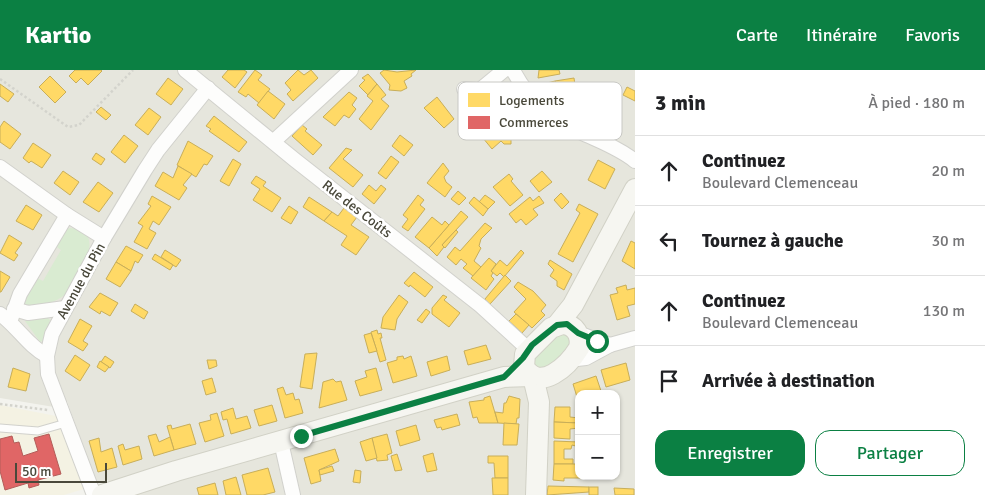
<!DOCTYPE html>
<html lang="fr">
<meta charset="utf-8">
<style>
:root{--surface:#fff;--page:#f2f2f2;--text:#202124;--muted:#757577;--line:#e0e0e0;--accent:#0b8043}
body{margin:0;font-family:Signika,sans-serif;background:var(--page);color:var(--text)}
.controls{position:absolute;right:15px;bottom:15px;display:grid;overflow:hidden;border-radius:10px;box-shadow:0 1px 4px #0004}
.controls button{width:45px;height:45px;display:grid;place-items:center;padding:0;border:0;border-bottom:1px solid var(--line);background:var(--surface);color:var(--text);font:25px sans-serif}
.scale{position:absolute;left:15px;bottom:12px;width:92px;box-sizing:border-box;padding-left:5px;border:2px solid #49483a;border-top:0;font-size:14px;line-height:18px;white-space:nowrap;color:#49483a;-webkit-text-stroke:4px #fff;paint-order:stroke}
.stop{position:absolute;width:15px;height:15px;margin:-11px;border:4px solid #0b8043;border-radius:50%;background:#fff}
.stop.end{background:#0b8043;border-color:#fff;box-shadow:0 1px 5px #0008}
.list{margin:0;padding:0;list-style:none}
h2{display:flex;justify-content:space-between;align-items:center;height:65px;margin:0;padding:0 20px;font-size:21px}
h2 small{font-size:16px;font-weight:400;color:var(--muted)}
.list li{display:grid;grid-template-columns:32px 1fr auto;gap:15px;align-items:center;box-sizing:border-box;height:70px;padding:0 20px;border-top:1px solid var(--line)}
.list b{display:block;font-size:19px;white-space:nowrap}
.list p{margin:0;font-size:16px;white-space:nowrap;color:var(--muted)}
.list em{font-size:16px;font-style:normal;color:var(--muted)}
.actions{display:flex;gap:10px;padding:15px 20px}
.actions a{flex:1;padding:11px 0;border:1px solid var(--accent);border-radius:15px;text-align:center;font-size:18px;color:var(--accent)}
.actions .main{background:var(--accent);color:#fff}
.icon{flex:none;width:28px;height:28px;fill:none;stroke:currentColor;stroke-width:2;stroke-linecap:round;stroke-linejoin:round}
.map{position:relative;flex:none;width:635px;height:425px;overflow:hidden}
header{display:flex;align-items:center;gap:30px;box-sizing:border-box;height:70px;padding:0 25px;background:var(--accent);color:#fff}
header strong{font-size:24px}
nav{display:flex;gap:28px;margin-inline-start:auto;font-size:18px}
main{display:flex}
aside{flex:1;background:var(--surface)}
.map>svg:first-child{display:block}
.residential{fill:#e6e6dd;fill-rule:evenodd}
.commercial{fill:#f4f2e3}
.green{fill:#d9ebd1}
.homes{fill:#ffd966;stroke:#c8ae59}
.shops{fill:#e06666;stroke:#b35d59}
.lines{fill:none;stroke-linecap:round;stroke-linejoin:round}
.lane-casing{stroke:#d1d1cc;stroke-width:9}
.street-casing{stroke:#d1d1cc;stroke-width:16}
.secondary-casing{stroke:#d1d1c6;stroke-width:22}
.path{stroke:#d3d3cc;stroke-width:2.5;stroke-dasharray:2.5 2.5;stroke-linecap:butt}
.lane{stroke:#fdfdfc;stroke-width:7}
.street{stroke:#fdfdfc;stroke-width:14}
.secondary{stroke:#f6f6f1;stroke-width:20}
.route{stroke:#0b8043;stroke-width:6}
.labels{text-anchor:middle;dominant-baseline:central;stroke-width:5;stroke-linejoin:round;paint-order:stroke}
.street-label{font-size:14px;fill:#49483a;stroke:#fff}
.key{fill:#fff;stroke:#c8c8c4;stroke-width:1}
.key-label{font-size:14px;fill:#49483a}
</style>
<header>
<strong>Kartio</strong>
<nav><a>Carte</a><a>Itinéraire</a><a>Favoris</a></nav>
</header>
<main>
<div class="map">
<svg width="635" height="425" viewBox="0 0 635 425">
<rect width="100%" height="100%" fill="#f3f3ee"/>
<!-- residential -->
<path class="residential" d="M0,0H635V425H114L108,410L96,413L67,331L54,337L0,328ZM579,324H616V406H579Z"/>
<!-- commercial -->
<polygon class="commercial" points="0,335 56,346 84,419 64,425 0,425"/>
<!-- green -->
<g class="green">
<path d="M70,158C101,160 88,188 79,205C75,211 72,220 66,224C55,233 44,235 30,237L25,234L23,228L35,207L43,211L61,180L54,175L62,161Z"/>
<polygon points="46,246 50,250 45,270 40,272 25,251 27,248"/>
<polygon points="567,262 572,276 547,300 535,298 533,284 554,264"/>
</g>
<!-- homes -->
<g class="homes">
<polygon points="75,0 101,0 102,1 88,15 81,8 76,13 69,6"/>
<polygon points="228,0 244,0 247,2 235,18 222,7"/>
<polygon points="255,0 262,5 258,10 270,19 259,33 248,24 246,27 238,22"/>
<polygon points="298,0 304,5 311,0 318,8 293,31 287,24 291,20 285,13"/>
<polygon points="384,0 397,2 416,0 411,4 412,6 404,11 407,18 401,21 389,20 390,15 380,3"/>
<polygon points="559,0 560,4 538,8 539,0"/>
<polygon points="368,4 377,14 368,25 359,16 365,10 362,8"/>
<polygon points="50,6 66,22 55,33 39,17"/>
<polygon points="168,8 183,19 171,35 156,24"/>
<polygon points="574,8 575,15 582,14 596,35 583,42 574,29 562,31 559,17 555,11"/>
<polygon points="555,11 559,17 561,26 555,27 548,18 547,13"/>
<polygon points="0,14 14,24 8,32 0,26"/>
<polygon points="377,14 386,25 381,29 389,36 371,60 359,49 373,31 367,26"/>
<polygon points="627,17 635,21 635,31 623,25"/>
<polygon points="268,21 285,34 274,49 257,35"/>
<polygon points="349,22 357,28 352,35 356,39 349,48 344,45 335,56 323,47"/>
<polygon points="437,27 454,49 444,58 424,38"/>
<polygon points="101,37 111,45 106,50 96,42"/>
<polygon points="149,38 161,47 148,65 135,55"/>
<polygon points="214,46 247,72 239,82 209,61 211,59 206,56"/>
<polygon points="513,47 519,55 520,63 511,68 511,74 504,74 501,71 492,79 478,62 484,57 489,63 494,58 498,60 500,56"/>
<polygon points="4,51 21,64 10,79 0,72 0,57"/>
<polygon points="302,55 307,59 305,61 322,75 313,85 292,66"/>
<polygon points="124,65 138,76 125,93 111,82"/>
<polygon points="400,65 413,75 404,86 392,76"/>
<polygon points="188,71 213,86 207,95 204,94 196,107 177,95"/>
<polygon points="33,73 51,85 42,98 31,91 29,93 23,88"/>
<polygon points="346,78 352,80 343,89 363,105 353,117 329,98"/>
<polygon points="96,83 105,89 101,95 92,89"/>
<polygon points="391,86 399,92 386,109 378,103"/>
<polygon points="233,89 241,94 229,116 220,111"/>
<polygon points="598,90 615,99 605,119 588,110"/>
<polygon points="443,93 449,101 444,107 446,112 452,117 445,127 427,113"/>
<polygon points="178,96 192,104 183,115 187,118 179,130 155,116 163,102 173,108"/>
<polygon points="63,101 79,112 70,125 54,113"/>
<polygon points="542,101 552,112 539,122 530,111"/>
<polygon points="509,104 513,109 511,111 523,125 510,136 493,117"/>
<polygon points="256,106 266,112 263,116 281,128 272,142 253,130 260,119 251,113"/>
<polygon points="98,112 113,123 99,142 83,132"/>
<polygon points="369,115 376,121 381,115 386,119 374,134 362,124"/>
<polygon points="458,121 466,128 459,135 451,129"/>
<polygon points="561,123 569,132 562,139 554,130"/>
<polygon points="418,125 424,130 420,135 425,139 408,161 402,157 408,149 403,145"/>
<polygon points="485,125 495,132 488,139 479,132"/>
<polygon points="152,126 171,137 159,155 153,151 149,159 156,163 147,179 134,172 143,156 138,153 151,136 148,134"/>
<polygon points="539,126 544,133 533,139 538,145 526,155 521,149 516,153 509,144 530,127 533,131"/>
<polygon points="309,127 332,142 324,151 303,137"/>
<polygon points="474,127 488,139 483,146 469,133"/>
<polygon points="579,134 598,144 573,192 558,184 580,143 576,140"/>
<polygon points="26,135 42,145 33,160 16,151"/>
<polygon points="289,136 298,142 291,154 281,148"/>
<polygon points="344,138 357,147 351,155 369,167 356,185 341,175 347,166 324,151 332,142 338,146"/>
<polygon points="461,141 468,147 442,175 444,177 437,186 429,178"/>
<polygon points="432,147 442,155 445,151 449,155 429,178 415,167"/>
<polygon points="485,153 492,158 481,169 479,176 481,178 474,191 481,197 473,206 463,198 467,194 461,189 456,195 447,187 455,177 460,181"/>
<polygon points="456,160 458,162 445,178 442,175"/>
<polygon points="9,165 22,173 15,183 18,185 14,191 0,183"/>
<polygon points="631,171 635,173 635,199 622,191"/>
<polygon points="126,176 143,185 138,193 135,191 131,201 116,192"/>
<polygon points="165,180 181,190 176,197 161,187"/>
<polygon points="521,180 524,183 504,207 500,203 497,206 491,201 500,190 507,196"/>
<polygon points="155,184 173,195 170,200 152,189"/>
<polygon points="489,188 496,194 491,201 493,203 491,206 494,209 486,220 471,208"/>
<polygon points="550,190 572,204 564,220 557,216 557,211 550,206 554,200 548,194"/>
<polygon points="116,192 131,201 120,217 106,209"/>
<polygon points="0,201 10,207 1,222 0,222"/>
<polygon points="414,202 433,217 425,227 410,215 409,217 404,213"/>
<polygon points="505,205 511,211 490,234 485,229"/>
<polygon points="518,212 533,221 546,235 541,241 545,245 532,258 514,242 526,229 514,217"/>
<polygon points="626,215 627,220 635,218 635,234 627,236 630,246 617,250 610,225 618,223 616,218"/>
<polygon points="100,223 118,233 110,246 101,241 100,244 89,237"/>
<polygon points="399,225 408,232 397,249 395,260 381,258 383,247"/>
<polygon points="443,225 447,227 444,230 460,243 449,257 432,244 432,238"/>
<polygon points="135,234 148,242 144,249 131,241"/>
<polygon points="426,239 430,242 422,253 417,250"/>
<polygon points="516,244 529,255 522,263 509,251"/>
<polygon points="80,249 92,256 83,271 88,274 83,281 68,272"/>
<polygon points="377,260 378,264 381,263 382,268 380,268 386,290 380,292 371,262"/>
<polygon points="371,263 377,281 369,283 364,265"/>
<polygon points="486,275 491,289 468,295 464,281"/>
<polygon points="317,283 312,319 300,317 305,284"/>
<polygon points="75,285 90,295 80,311 65,301"/>
<polygon points="105,286 114,292 110,298 101,292"/>
<polygon points="403,286 404,289 411,286 417,306 393,313 387,293 397,290 397,287"/>
<polygon points="447,286 450,300 431,306 427,292"/>
<polygon points="207,290 216,290 217,296 209,299"/>
<polygon points="100,291 109,297 105,302 97,297"/>
<polygon points="626,293 630,310 606,317 601,300"/>
<polygon points="13,298 30,304 26,321 8,317"/>
<polygon points="376,298 382,320 360,326 355,311 367,307 365,301"/>
<polygon points="596,306 601,321 579,324 577,327 573,314"/>
<polygon points="212,308 216,322 206,325 202,311"/>
<polygon points="333,309 336,312 341,311 347,330 319,338 323,312"/>
<polygon points="283,317 286,325 293,323 295,330 299,329 303,343 285,348 277,319"/>
<polygon points="490,326 498,353 479,353 477,347 473,348 469,332 484,330 484,328"/>
<polygon points="509,326 520,329 519,348 517,348 516,354 498,353 495,342 503,343 504,333 506,333"/>
<polygon points="272,335 277,351 259,356 254,340"/>
<polygon points="555,337 570,337 570,347 579,348 579,353 554,352"/>
<polygon points="233,338 236,349 247,346 251,358 231,364 227,349 223,350 221,342"/>
<polygon points="217,343 224,366 205,372 199,353 211,350 210,345"/>
<polygon points="457,344 460,355 442,360 441,357 437,358 434,350"/>
<polygon points="554,352 579,353 579,358 570,359 570,369 554,368"/>
<polygon points="504,353 519,354 517,375 503,375"/>
<polygon points="190,354 196,374 174,380 167,356 171,355 172,359"/>
<polygon points="416,355 420,370 400,376 396,361"/>
<polygon points="156,364 159,372 170,367 174,380 154,386 148,366"/>
<polygon points="387,364 392,383 387,385 388,390 377,391 372,368"/>
<polygon points="99,368 101,382 112,378 117,397 98,402 89,371"/>
<polygon points="372,368 377,388 366,391 360,372"/>
<polygon points="554,371 579,372 579,377 572,375 571,379 564,379 564,389 573,389 573,394 554,394"/>
<polygon points="123,374 125,380 139,376 142,389 123,395 118,376"/>
<polygon points="335,379 339,391 319,400 321,411 311,414 304,388"/>
<polygon points="433,383 437,400 427,402 423,386"/>
<polygon points="397,384 402,400 395,401 391,386"/>
<polygon points="488,386 508,386 508,408 495,408 494,393 488,393"/>
<polygon points="554,394 579,394 579,406 584,408 564,408 564,411 553,410"/>
<polygon points="332,396 334,401 320,405 319,400"/>
<polygon points="268,398 275,422 263,425 247,425 242,405"/>
<polygon points="355,400 361,401 360,413 353,412"/>
<polygon points="236,407 241,425 226,425 223,411"/>
<polygon points="492,408 508,408 508,425 493,425"/>
<polygon points="215,413 218,425 199,425 197,418"/>
<polygon points="548,416 589,417 589,422 547,425"/>
<rect x="589" y="417" width="9" height="8"/>
<polygon points="614,418 634,419 634,425 615,425"/>
</g>
<!-- shops -->
<polygon class="shops" points="49,364 61,404 38,410 39,415 29,418 28,413 5,420 0,401 0,369 12,366 14,373 19,372 23,386 38,381 34,368"/>
<g class="lines">
<!-- lane casing -->
<g class="lane-casing">
<polyline id="lane" points="0,358 38,361 66,353"/>
</g>
<!-- street casing -->
<g class="street-casing">
<g id="street">
<polyline points="185,0 295,90 481,236 528,279"/>
<path d="M513,0C527,28 552,49 580,62C599,71 619,78 635,91"/>
<polyline points="464,19 480,20 504,0"/>
<polyline points="274,71 351,0"/>
<polyline points="0,97 67,145 104,168"/>
<polyline points="14,239 28,243 65,238"/>
<path d="M0,244C17,256 28,276 47,286"/>
<polyline points="10,252 20,224 67,145"/>
<polyline points="610,275 635,268"/>
<polyline points="568,290 586,288 610,275 578,263"/>
<polyline points="281,372 293,425"/>
<polyline points="94,425 48,304 47,286 52,264 104,168 145,100 158,80 208,18"/>
</g>
</g>
<!-- secondary casing -->
<g class="secondary-casing">
<g id="secondary">
<path d="M562,254C575,254 582,266 579,278C568,296 540,323 524,297L525,284L551,258Z"/>
<polyline points="557,255 573,235 635,119"/>
<polyline points="533,307 539,332 536,425"/>
<polyline points="102,425 176,401 504,307 532,306"/>
</g>
</g>
<!-- path -->
<g class="path">
<polyline points="0,9 68,57 79,55 133,0"/>
<polyline points="0,334 48,340"/>
</g>
<!-- lane -->
<use href="#lane" class="lane"/>
<!-- street -->
<use href="#street" class="street"/>
<!-- secondary -->
<use href="#secondary" class="secondary"/>
</g>
<g class="lines">
<!-- route -->
<polyline class="route" points="301,366 504,307 523,288 532,275 557,255 567,254 578,263 597,271"/>
</g>
<g class="labels">
<!-- street labels -->
<g class="street-label">
<text transform="translate(357 139) rotate(38)">Rue des Coûts</text>
<text transform="translate(81 211) rotate(-61)">Avenue du Pin</text>
</g>
</g>
<!-- legend -->
<rect x="458" y="12" width="164" height="58" rx="8" class="key"/>
<rect x="468" y="23" width="22" height="14" fill="#ffd966"/>
<rect x="468" y="46" width="22" height="13" fill="#e06666"/>
<g class="key-label">
<text x="499" y="35">Logements</text>
<text x="499" y="57">Commerces</text>
</g>
</svg>
<div class="controls">
<button>+</button>
<button>−</button>
</div>
<div class="scale">50 m</div>
<div class="stop" style="left:597px;top:271px"></div>
<div class="stop end" style="left:301px;top:366px"></div>
</div>
<aside>
<h2>3 min<small>À pied · 180 m</small></h2>
<ul class="list">
<li><svg class="icon" aria-label="ahead" viewBox="0 0 24 24"><path d="M12 20V5M6 11l6-6 6 6"/></svg><div><b>Continuez</b><p>Boulevard Clemenceau</p></div><em>20 m</em></li>
<li><svg class="icon" aria-label="left" viewBox="0 0 24 24"><path d="M17 20v-9H6M10 6l-5 5 5 5"/></svg><div><b>Tournez à gauche</b></div><em>30 m</em></li>
<li><svg class="icon" aria-label="ahead" viewBox="0 0 24 24"><path d="M12 20V5M6 11l6-6 6 6"/></svg><div><b>Continuez</b><p>Boulevard Clemenceau</p></div><em>130 m</em></li>
<li><svg class="icon" aria-label="arrive" viewBox="0 0 24 24"><path d="M6 21V4h12l-3 4 3 4H6"/></svg><div><b>Arrivée à destination</b></div></li>
</ul>
<div class="actions"><a class="main">Enregistrer</a><a>Partager</a></div>
</aside>
</main>
